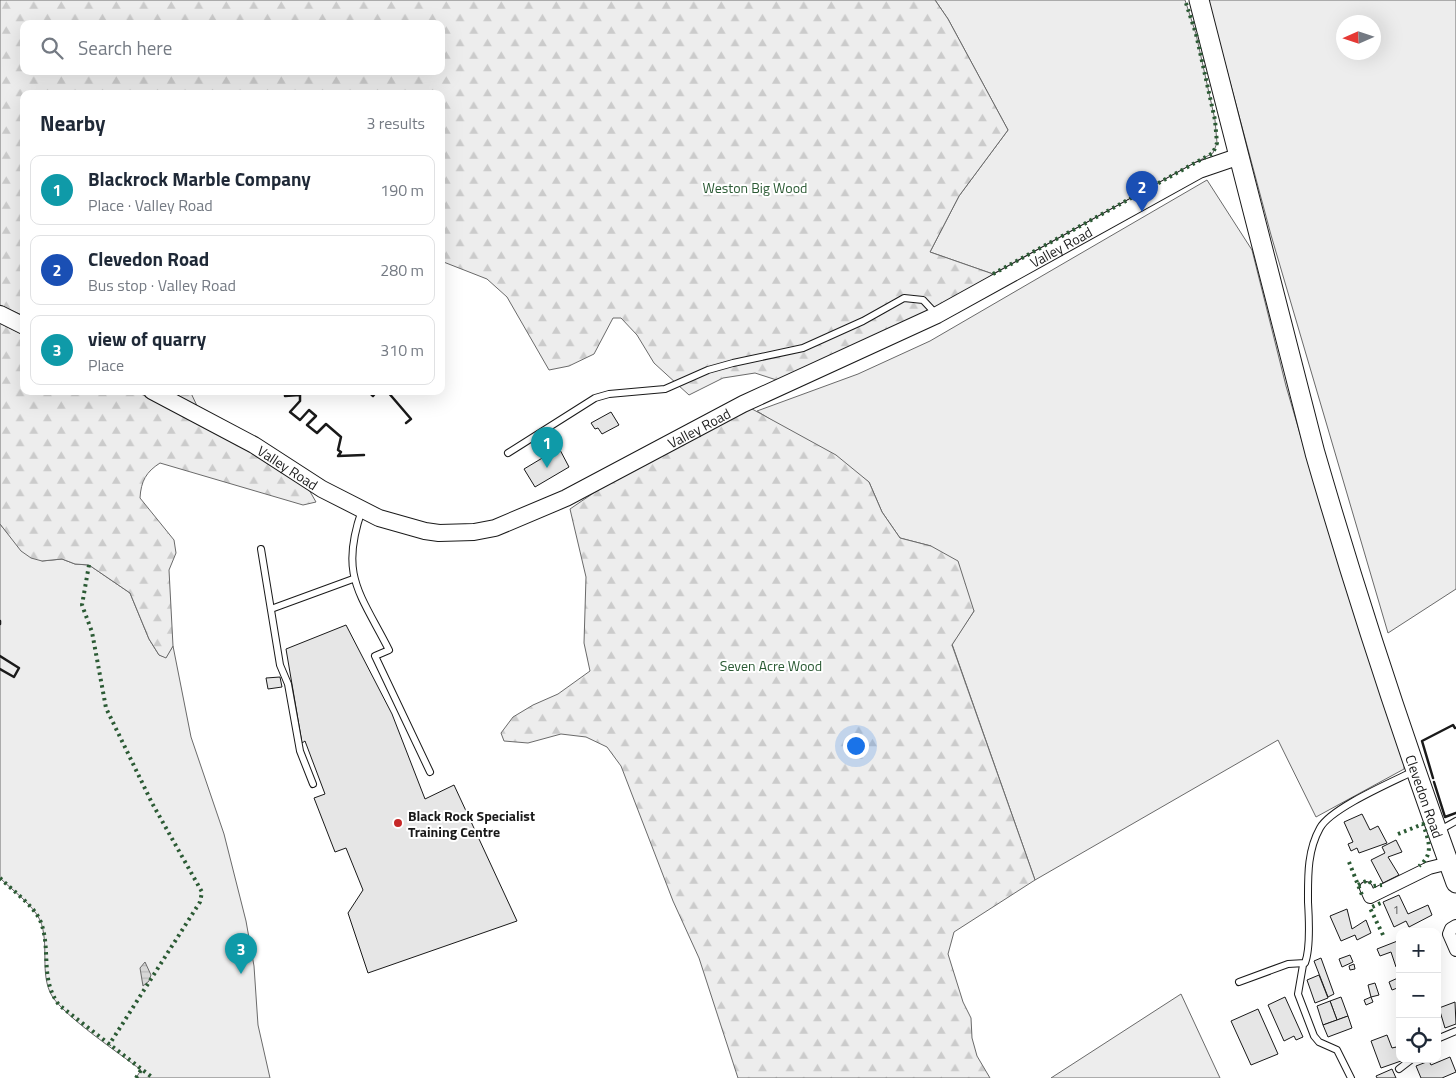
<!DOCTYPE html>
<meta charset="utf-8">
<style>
:root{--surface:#fff;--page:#f6f6f7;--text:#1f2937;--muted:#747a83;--line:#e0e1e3;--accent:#c62828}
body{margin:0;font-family:"Titillium Web",sans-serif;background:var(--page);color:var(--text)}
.controls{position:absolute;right:15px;bottom:15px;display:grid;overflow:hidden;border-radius:10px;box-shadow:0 5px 20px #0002}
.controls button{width:45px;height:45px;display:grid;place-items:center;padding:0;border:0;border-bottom:1px solid var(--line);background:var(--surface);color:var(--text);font:25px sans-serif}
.compass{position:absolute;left:1336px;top:15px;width:45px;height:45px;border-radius:50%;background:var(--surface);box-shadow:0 5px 20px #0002;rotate:267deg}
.you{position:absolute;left:855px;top:745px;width:18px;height:18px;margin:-12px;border:4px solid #fff;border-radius:50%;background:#1a73e8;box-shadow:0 0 0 8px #1a73e833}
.badge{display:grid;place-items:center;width:32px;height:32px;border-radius:50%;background:var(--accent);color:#fff;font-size:16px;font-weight:700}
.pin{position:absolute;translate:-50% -41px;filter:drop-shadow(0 1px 2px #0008)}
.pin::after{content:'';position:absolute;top:26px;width:18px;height:15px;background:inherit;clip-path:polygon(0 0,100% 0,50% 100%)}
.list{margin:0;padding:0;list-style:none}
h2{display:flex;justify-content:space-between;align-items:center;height:65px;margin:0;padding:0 20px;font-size:21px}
h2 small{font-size:16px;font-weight:400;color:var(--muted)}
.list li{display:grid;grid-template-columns:32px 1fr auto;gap:15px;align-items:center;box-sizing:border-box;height:70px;margin:0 10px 10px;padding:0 10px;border:1px solid var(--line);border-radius:10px}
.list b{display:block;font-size:19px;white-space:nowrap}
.list p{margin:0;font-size:16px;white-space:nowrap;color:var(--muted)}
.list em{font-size:16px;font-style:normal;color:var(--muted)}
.icon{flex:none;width:28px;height:28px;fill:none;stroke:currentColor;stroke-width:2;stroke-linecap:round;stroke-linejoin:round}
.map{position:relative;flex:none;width:1456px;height:1078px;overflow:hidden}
.search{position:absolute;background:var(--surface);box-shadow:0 5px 20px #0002;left:20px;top:20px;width:425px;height:55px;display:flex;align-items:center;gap:12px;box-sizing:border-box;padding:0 18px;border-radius:10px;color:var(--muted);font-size:19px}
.panel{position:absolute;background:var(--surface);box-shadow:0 5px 20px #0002;left:20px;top:90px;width:425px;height:305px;border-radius:10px}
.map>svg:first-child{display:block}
.green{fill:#ededed;stroke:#6a6a6a;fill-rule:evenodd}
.forest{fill:url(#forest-firs);stroke:#6a6a6a;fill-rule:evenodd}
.water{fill:url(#water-rules);stroke:#6a6a6a}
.building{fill:#e6e6e6;stroke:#1a1a1a}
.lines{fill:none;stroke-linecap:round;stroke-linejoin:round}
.service-casing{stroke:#1a1a1a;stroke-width:8}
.minor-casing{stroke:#1a1a1a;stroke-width:14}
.tertiary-casing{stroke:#1a1a1a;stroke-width:18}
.secondary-casing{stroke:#1a1a1a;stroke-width:21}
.service{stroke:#fff;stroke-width:6}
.minor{stroke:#fff;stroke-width:12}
.tertiary{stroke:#fff;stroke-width:16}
.secondary{stroke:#fff;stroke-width:19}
.hedge{stroke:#2b5a34;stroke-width:4;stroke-dasharray:2.5 4;stroke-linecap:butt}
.wall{stroke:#1a1a1a;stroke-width:2.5}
.poi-dot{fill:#c62828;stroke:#fff;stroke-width:2}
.labels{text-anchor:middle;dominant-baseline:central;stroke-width:4;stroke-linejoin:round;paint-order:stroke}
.number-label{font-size:11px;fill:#4d4d4d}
.park-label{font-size:14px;fill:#2b5a34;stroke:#fff}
.street-label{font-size:14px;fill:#1a1a1a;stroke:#fff}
.poi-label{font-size:14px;font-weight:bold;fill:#1a1a1a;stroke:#fff;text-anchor:start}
</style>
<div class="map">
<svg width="1456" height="1078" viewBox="0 0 1456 1078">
<defs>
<pattern id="forest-firs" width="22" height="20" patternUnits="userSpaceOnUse" patternTransform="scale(1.25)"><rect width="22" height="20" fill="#ededed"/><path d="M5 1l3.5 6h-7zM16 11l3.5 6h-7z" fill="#cbcbcb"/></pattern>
<pattern id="water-rules" width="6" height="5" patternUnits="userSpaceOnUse" patternTransform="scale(1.25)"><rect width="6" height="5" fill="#d7d7d7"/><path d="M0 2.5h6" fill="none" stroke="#b8b8b8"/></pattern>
</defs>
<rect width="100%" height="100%" fill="#fff"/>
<!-- green -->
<g class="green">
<polygon points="935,0 1185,0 1196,34 1215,120 1217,143 1213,153 993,274 930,252 959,196 1008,130 948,19"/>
<path d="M1208,0H1456V589L1388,633L1271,235ZM1344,22H1374V52H1344Z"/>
<polygon points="1207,180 1252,250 1286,386 1320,502 1405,758 1404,769 1316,817 1278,740 1035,880 952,644 974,611 931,546 900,538 882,512 869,482 757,411 858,374 930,341"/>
<path d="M0,524L10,536L42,561L62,559L75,564L89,565L130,593L149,639L159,655L166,657L173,646L191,737L224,834L246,921L254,966L258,1025L270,1078H136L141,1070C119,1053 65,1017 52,996C39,974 50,944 40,920C32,904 13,891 0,878Z"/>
<polygon points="1181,994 1220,1078 1051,1078"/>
</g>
<!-- forest -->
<g class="forest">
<path d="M0,0H935L948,19L1008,130L959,196L930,252L993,274L937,315L789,384L755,373L723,378L689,395L654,363L637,335L621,318H613L594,354L569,366L549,370L507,297L487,279L441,261V94H24V316L0,305ZM24,24H441V71H24Z"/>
<path d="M0,323L24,335V391H135L228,437L308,488L316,502L303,505L160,463C146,472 141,481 140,498L174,540L176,553L169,570L173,646L166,658L159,655L149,639L130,593L89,565L75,564L62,559L42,561L31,558L21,551L0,524Z"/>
<polygon points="167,391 190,391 198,408"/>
<polygon points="743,404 836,455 869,482 882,512 900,538 931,546 958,561 974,611 952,645 1035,880 954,932 948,954 963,1002 971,1018 972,1038 977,1056 990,1078 738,1078 699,958 673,901 621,766 607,747 586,737 561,734 528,743 504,741 501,733 513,717 533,705 558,694 590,671 584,643 586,577 570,509 670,441"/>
</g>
<!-- water -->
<polygon class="water" points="145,962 151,975 149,981 143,986 140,968"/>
<!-- building -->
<g class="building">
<polygon points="611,412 619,425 602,434 598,428 595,429 591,423"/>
<polygon points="559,448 569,467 535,487 524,469"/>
<polygon points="346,625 392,714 425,799 454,785 517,921 368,973 348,913 363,890 346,848 335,852 314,798 325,794 305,741 302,743 286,649"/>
<polygon points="280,677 282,687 268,689 266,678"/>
<polygon points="1362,814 1370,830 1378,826 1387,843 1359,853 1357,848 1351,851 1348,844 1353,842 1344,822"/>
<polygon points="1396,840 1402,852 1388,857 1399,875 1383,883 1371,860 1385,853 1382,847"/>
<polygon points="1399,895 1408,914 1428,905 1432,915 1409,927 1406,921 1394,927 1383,902"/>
<polygon points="1347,909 1352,929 1366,920 1371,933 1357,940 1355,935 1341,941 1330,916"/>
<polygon points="1400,940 1400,965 1396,967 1391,952 1380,956 1377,949"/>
<polygon points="1350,955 1353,962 1342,967 1339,959"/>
<polygon points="1321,958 1334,994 1328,997 1314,961"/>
<polygon points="1354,964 1355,969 1350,970 1349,966"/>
<polygon points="1319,975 1328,998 1315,1003 1307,980"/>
<polygon points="1400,977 1400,987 1392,990 1389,982"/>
<polygon points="1375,983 1379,995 1371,997 1368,985"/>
<polygon points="1285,997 1303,1037 1296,1040 1294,1036 1284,1041 1268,1005"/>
<polygon points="1341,997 1348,1016 1337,1020 1330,1001"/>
<polygon points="1371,997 1373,1002 1366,1005 1364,1000"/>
<polygon points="1330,1001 1337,1020 1323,1025 1317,1006"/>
<polygon points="1455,1002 1456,1024 1445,1028 1439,1008"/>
<polygon points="1258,1009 1278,1054 1251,1065 1231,1021"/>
<polygon points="1348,1016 1352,1028 1328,1037 1323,1025"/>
<polygon points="1387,1035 1392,1048 1396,1047 1401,1061 1381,1068 1371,1041"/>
<polygon points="1450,1057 1456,1072 1442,1078 1421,1078 1416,1066 1429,1061 1431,1065"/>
<polygon points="1392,1069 1396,1078 1377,1078 1376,1076"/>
</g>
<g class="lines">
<!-- service casing -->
<g class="service-casing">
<g id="service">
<polyline points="508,453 595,398 609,394 665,389 708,370 733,363 803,348 863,321 904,298 923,300 937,315"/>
<path d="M362,510C339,575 360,593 389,650L375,656L430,772"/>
<polyline points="261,549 280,665 288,684 300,751 313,784"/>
<polyline points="271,609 353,579"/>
<polyline points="1440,830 1456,821"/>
<polyline points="1303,965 1298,994 1314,1036 1319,1042 1337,1050 1351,1078"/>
<path d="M1239,982L1288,964L1305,963C1310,950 1309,918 1308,902C1308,877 1307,851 1320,828C1331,808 1392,782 1414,771"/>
<polyline points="1437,1039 1456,1031"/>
<polyline points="1399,1069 1412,1059"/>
</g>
</g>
<!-- minor casing -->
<g class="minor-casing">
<g id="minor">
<polyline points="1366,888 1370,897 1429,868 1449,863"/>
<polyline points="1456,926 1451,929 1449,934 1456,950"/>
</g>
</g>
<!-- tertiary casing -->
<g class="tertiary-casing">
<g id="tertiary">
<polyline points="0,314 24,326"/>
<path id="s1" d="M152,391L254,445L322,489L379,518L425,531L439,533L474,532L495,528L566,498L743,404L937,315L1199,170L1240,156"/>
</g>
</g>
<!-- secondary casing -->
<g class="secondary-casing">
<g id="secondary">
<path id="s2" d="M1199,0L1315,453C1357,598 1404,741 1456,883"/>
</g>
</g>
<!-- service -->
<use href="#service" class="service"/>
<!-- minor -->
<use href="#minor" class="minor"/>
<!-- tertiary -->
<use href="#tertiary" class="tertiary"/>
<!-- secondary -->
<use href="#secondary" class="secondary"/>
<!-- hedge -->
<g class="hedge">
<polyline points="993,274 1213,153 1217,143 1215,120 1196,34 1185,0"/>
<polyline points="89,565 82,605 92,632 106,708 152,803 202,892 200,902 109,1045"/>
<path d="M1398,834L1423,824C1428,839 1435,854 1419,866"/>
<polyline points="1349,862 1362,895"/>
<path d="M0,878C13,891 32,904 40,920C52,949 39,978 59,1005L153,1078"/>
<polyline points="1358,885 1368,880 1373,886 1382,885"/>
<polyline points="1383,935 1370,908 1383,902"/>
<polyline points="136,1078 141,1070"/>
</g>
<!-- wall -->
<g class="wall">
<polyline points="285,391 285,396 300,395 300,401 290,412 300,420 309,410 316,416 307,425 317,433 326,424 341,437 338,450 341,452 338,456 364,455"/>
<polyline points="368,391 373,396 377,391"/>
<polyline points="387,391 411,419 406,423"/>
<polyline points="0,621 0,624"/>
<polyline points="0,656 19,668 14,677 0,669"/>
<polyline points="1433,778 1422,741 1453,725 1455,728"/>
<polyline points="1434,782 1445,817 1456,813"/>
</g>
</g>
<!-- markers -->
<circle class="poi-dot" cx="398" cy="823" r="5"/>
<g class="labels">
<!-- number labels -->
<g class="number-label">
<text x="1396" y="910">1</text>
</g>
<!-- park labels -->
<g class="park-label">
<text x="755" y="187">Weston Big Wood</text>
<text x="771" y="665">Seven Acre Wood</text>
</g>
<!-- street labels -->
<g class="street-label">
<text stroke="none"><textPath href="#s1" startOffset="1011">Valley Road</textPath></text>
<text stroke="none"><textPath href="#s1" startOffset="606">Valley Road</textPath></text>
<text stroke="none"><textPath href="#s1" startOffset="156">Valley Road</textPath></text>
<text stroke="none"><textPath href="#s2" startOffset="828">Clevedon Road</textPath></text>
</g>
<!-- poi labels -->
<g class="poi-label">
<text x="408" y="815">Black Rock Specialist<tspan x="408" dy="16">Training Centre</tspan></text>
</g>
</g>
</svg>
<div class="controls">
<button>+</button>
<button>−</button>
<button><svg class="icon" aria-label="locate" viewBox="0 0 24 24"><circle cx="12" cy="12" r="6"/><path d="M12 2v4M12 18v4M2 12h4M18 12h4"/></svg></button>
</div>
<svg class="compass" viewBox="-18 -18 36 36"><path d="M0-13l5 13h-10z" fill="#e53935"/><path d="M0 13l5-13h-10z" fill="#747a83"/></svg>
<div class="you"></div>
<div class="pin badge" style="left:547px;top:468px;background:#0f9aa8">1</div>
<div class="pin badge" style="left:1142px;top:212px;background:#1a4fb4">2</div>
<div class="pin badge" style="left:241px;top:974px;background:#0f9aa8">3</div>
<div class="search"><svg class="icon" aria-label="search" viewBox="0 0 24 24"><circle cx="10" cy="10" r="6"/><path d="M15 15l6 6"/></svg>Search here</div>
<section class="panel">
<h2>Nearby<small>3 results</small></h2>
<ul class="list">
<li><span class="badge" style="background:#0f9aa8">1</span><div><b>Blackrock Marble Company</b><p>Place · Valley Road</p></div><em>190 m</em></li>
<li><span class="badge" style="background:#1a4fb4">2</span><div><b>Clevedon Road</b><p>Bus stop · Valley Road</p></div><em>280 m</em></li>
<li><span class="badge" style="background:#0f9aa8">3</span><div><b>view of quarry</b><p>Place</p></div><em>310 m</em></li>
</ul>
</section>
</div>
